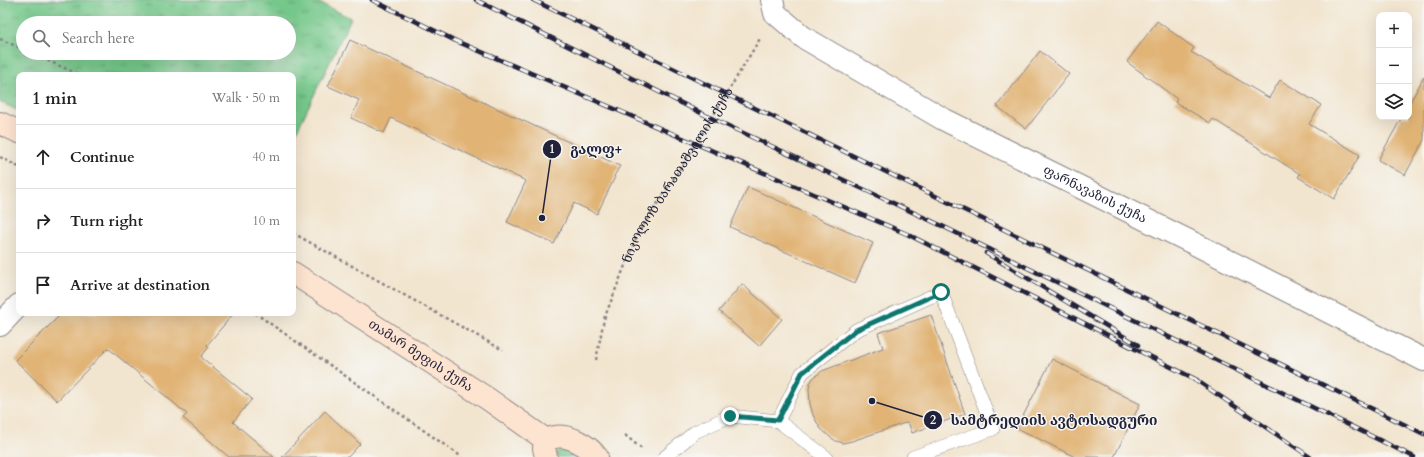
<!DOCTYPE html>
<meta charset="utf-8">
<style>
:root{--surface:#fff;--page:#f6f6f6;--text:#222;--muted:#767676;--line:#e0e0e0}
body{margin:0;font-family:Cardo,"Noto Serif Georgian",serif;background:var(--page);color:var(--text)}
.controls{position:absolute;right:12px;top:12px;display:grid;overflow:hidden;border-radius:8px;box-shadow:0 4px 16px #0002}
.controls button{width:36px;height:36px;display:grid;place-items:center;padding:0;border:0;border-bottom:1px solid var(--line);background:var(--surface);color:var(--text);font:20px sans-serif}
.stop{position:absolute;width:12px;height:12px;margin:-9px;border:3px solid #0f766e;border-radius:50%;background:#fff}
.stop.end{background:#0f766e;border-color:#fff;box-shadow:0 1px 4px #0008}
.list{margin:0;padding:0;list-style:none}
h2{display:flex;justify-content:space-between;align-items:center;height:52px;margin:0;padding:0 16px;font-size:17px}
h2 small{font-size:13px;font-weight:400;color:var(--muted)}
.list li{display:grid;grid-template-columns:26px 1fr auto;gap:12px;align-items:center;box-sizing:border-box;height:64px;padding:0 16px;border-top:1px solid var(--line)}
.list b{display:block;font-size:15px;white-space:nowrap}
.list em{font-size:13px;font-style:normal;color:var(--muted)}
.icon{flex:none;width:22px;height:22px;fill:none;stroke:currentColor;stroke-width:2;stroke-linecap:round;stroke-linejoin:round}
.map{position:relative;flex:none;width:1424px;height:457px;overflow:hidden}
.search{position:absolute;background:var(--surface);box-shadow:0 4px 16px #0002;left:16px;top:16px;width:280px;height:44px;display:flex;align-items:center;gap:10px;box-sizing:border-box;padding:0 14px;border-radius:22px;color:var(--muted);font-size:15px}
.panel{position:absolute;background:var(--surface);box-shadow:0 4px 16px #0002;left:16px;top:72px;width:280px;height:244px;border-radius:8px}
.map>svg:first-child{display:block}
.grass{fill:#75c88a;stroke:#4c7562}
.park{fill:url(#park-tufts);stroke:#4c7562;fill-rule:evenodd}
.building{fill:#e1b476}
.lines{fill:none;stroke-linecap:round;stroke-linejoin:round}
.service-casing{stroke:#8a8485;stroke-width:14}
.minor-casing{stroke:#8a8485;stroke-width:24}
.tertiary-casing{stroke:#8a8485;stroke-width:24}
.secondary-casing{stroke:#8a8485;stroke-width:24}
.path{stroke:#8a8485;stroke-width:2.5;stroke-dasharray:3 3;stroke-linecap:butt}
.service{stroke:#fff;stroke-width:13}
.minor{stroke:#fff;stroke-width:22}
.tertiary{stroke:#fff;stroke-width:22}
.secondary{stroke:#fde4d1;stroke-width:22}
.rail-casing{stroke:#22223b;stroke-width:4.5}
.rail{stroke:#f6f6f2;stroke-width:3;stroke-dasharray:9;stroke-linecap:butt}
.route{stroke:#0f766e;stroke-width:5}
.labels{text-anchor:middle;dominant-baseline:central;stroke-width:3;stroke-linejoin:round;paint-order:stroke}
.street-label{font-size:13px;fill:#22223b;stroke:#f6f6f2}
.leader{fill:none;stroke:#22223b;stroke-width:1.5}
.callout-dot{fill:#22223b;stroke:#f6f6f2;stroke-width:1.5}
.mark-label{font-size:12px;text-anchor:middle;font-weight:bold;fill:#fff}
.callout-label{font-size:14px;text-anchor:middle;font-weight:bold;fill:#22223b;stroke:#f6f6f2;stroke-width:3;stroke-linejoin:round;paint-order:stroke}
</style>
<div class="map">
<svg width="1424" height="457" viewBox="0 0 1424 457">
<defs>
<pattern id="park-tufts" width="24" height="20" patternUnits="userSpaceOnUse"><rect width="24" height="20" fill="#75c88a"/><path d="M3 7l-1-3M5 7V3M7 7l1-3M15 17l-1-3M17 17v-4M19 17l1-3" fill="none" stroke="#60a272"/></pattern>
</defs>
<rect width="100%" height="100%" fill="#f6f6f2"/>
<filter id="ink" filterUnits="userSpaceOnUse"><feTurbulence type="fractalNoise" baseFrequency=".025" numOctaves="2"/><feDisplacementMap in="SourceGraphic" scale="8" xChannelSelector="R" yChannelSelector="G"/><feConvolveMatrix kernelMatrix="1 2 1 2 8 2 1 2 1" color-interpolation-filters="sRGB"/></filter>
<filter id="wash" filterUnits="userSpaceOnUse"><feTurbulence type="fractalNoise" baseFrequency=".012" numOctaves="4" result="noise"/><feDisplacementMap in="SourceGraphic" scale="16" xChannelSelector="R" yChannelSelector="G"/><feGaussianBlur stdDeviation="0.9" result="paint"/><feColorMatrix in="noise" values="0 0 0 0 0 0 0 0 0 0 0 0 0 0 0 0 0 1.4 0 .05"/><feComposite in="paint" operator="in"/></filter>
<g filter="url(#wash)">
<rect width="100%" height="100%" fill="#f2e5cf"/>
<!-- grass -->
<path class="grass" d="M567,446L588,457H556C556,450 561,448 567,446Z"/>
<!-- park -->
<path class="park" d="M0,0H313L351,18L293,139V75H19V111L0,102ZM23,23H289V53H23Z"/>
<g id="blocks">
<!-- building -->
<g class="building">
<polygon points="1157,21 1194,48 1191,52 1269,98 1280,80 1321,105 1309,124 1360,155 1334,199 1298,177 1300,174 1213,119 1210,123 1175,102 1177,99 1127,62"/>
<polygon points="350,40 620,166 614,176 615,177 597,214 574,203 554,244 507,222 526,181 391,118 384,133 351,118 359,100 328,86"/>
<polygon points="1040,51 1069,74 1026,129 997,106"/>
<polygon points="1424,77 1424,140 1405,175 1378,160 1402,117 1409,117 1409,104"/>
<polygon points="748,187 873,243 855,283 730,227"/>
<polygon points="742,284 782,319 759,346 719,311"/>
<polygon points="62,313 234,313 207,345 209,347 201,357 252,399 233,422 274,457 229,457 183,418 187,414 108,348 57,401 15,360"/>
<polygon points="931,315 965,414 912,433 908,422 852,441 843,443 836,441 830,437 820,428 813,415 810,404 809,389 810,383 813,378 822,371 883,348 878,333"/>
<polygon points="1052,359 1140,404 1114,457 1075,457 1017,428"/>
<polygon points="325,411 360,444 348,457 282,457"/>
</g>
</g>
</g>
<g filter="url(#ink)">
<use href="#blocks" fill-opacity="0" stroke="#8a8485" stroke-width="1"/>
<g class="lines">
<!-- service casing -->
<g class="service-casing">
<g id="service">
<polyline points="778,421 802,373 856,330 941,292 993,429 913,457"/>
<polyline points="665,457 695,432 730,416 778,421 826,457"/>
</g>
</g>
<!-- minor casing -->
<g class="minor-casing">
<polyline id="minor" points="0,325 19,305"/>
</g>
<!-- tertiary casing -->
<g class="tertiary-casing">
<g id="tertiary">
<path id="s2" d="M772,0L775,13L803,37L943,119L1195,244L1424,360"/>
</g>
</g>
<!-- secondary casing -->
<g class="secondary-casing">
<g id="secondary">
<polyline points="0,123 19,132"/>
<path id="s3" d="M293,273L488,399L546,440"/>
<path d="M546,457L544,448L546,440C549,439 552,437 555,437C569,434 589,446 597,457"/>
</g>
</g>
<!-- path -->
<g class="path">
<polyline points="0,39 23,49"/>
<polyline points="31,53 80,75"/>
<polyline points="0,157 19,167"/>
<polyline points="293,233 503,350"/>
<polyline points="255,313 462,457"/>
<path id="s1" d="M596,360L604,319L637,235L696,144L761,37"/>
<polyline points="625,435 643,450"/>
</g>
<!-- service -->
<use href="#service" class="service"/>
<!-- minor -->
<use href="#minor" class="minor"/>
<!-- tertiary -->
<use href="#tertiary" class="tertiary"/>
<!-- secondary -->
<use href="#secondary" class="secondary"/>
<!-- rail casing -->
<g class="rail-casing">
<g id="rail">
<polyline points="372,0 456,41 907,234 1197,380"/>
<polyline points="476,0 711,118 938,224 1414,457"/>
<polyline points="533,0 1424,434"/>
<polyline points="986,253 1138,345"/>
<polyline points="1193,378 1310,457"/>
</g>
</g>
<!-- rail -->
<use href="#rail" class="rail"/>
</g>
</g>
<g class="lines" filter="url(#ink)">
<!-- route -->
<polyline class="route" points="730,416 778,420 802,373 856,330 941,292"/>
</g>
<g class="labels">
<!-- street labels -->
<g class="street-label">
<text stroke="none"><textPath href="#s1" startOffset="204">ნიკოლოზ ბარათაშვილის ქუჩა</textPath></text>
<text stroke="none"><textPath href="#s2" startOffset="382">ფარნავაზის ქუჩა</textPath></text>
<text stroke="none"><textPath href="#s3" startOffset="152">თამარ მეფის ქუჩა</textPath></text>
</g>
</g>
<!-- callouts -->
<path class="leader" d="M542 218L552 149M872 401L933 420"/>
<g class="callout-dot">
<circle cx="542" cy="218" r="4"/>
<circle cx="872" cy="401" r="4"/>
<circle cx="552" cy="149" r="10"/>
<circle cx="933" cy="420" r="10"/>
</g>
<g class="mark-label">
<text x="552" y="153">1</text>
<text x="933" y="424">2</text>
</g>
<g class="callout-label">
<text x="596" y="154">გალფ+</text>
<text x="1054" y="425">სამტრედიის ავტოსადგური</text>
</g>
</svg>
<div class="controls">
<button>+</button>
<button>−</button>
<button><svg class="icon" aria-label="layers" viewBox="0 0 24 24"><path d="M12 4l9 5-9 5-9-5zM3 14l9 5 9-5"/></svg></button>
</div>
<div class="stop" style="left:941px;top:292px"></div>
<div class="stop end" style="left:730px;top:416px"></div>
<div class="search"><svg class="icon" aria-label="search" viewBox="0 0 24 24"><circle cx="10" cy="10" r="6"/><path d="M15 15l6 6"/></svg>Search here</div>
<section class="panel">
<h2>1 min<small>Walk · 50 m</small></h2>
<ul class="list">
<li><svg class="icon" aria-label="ahead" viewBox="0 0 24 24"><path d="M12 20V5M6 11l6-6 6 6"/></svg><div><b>Continue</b></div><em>40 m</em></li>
<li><svg class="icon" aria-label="right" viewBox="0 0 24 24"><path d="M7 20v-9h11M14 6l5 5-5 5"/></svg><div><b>Turn right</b></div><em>10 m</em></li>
<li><svg class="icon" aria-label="arrive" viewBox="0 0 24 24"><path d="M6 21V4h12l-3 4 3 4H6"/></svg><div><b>Arrive at destination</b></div></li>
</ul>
</section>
</div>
